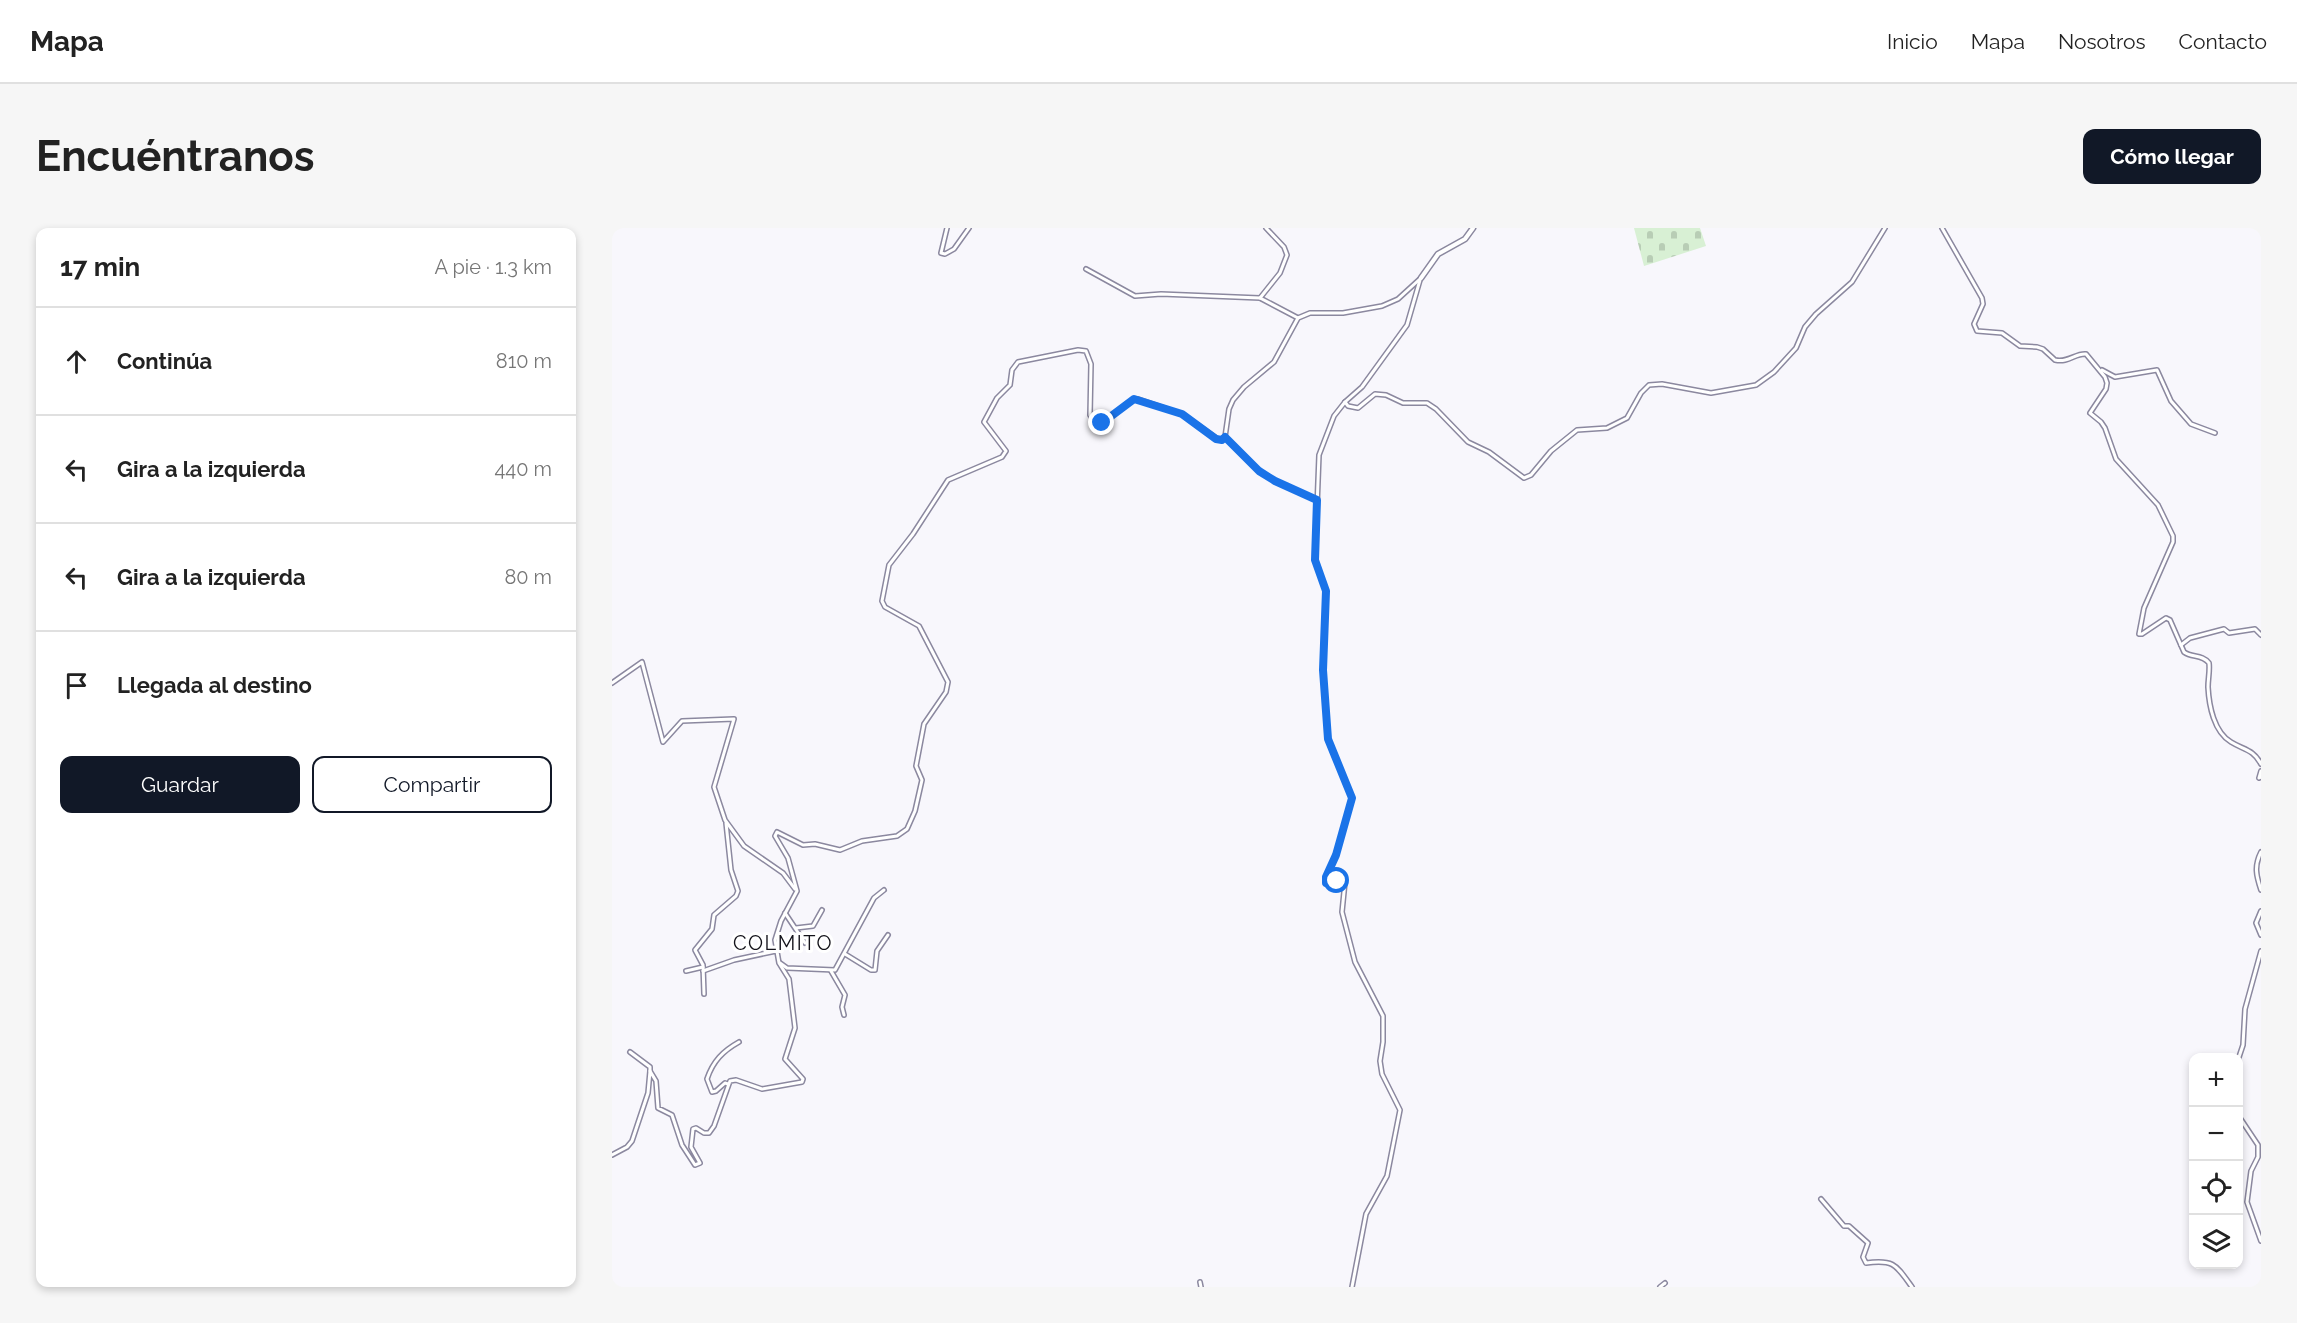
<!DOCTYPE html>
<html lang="es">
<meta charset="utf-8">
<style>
:root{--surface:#fff;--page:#f6f6f6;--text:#222;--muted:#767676;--line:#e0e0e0;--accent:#111827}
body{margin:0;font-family:Raleway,sans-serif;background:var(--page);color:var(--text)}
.controls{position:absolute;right:18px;bottom:18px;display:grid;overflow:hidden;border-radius:12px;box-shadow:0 3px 9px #0003}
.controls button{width:54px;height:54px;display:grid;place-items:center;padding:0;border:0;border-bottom:2px solid var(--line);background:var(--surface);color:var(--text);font:30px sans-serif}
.stop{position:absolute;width:18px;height:18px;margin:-14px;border:4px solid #1a73e8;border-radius:50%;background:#fff}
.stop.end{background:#1a73e8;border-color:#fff;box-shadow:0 2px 6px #0008}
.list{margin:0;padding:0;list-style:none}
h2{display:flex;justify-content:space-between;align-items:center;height:78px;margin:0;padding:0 24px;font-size:26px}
h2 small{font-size:20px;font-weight:400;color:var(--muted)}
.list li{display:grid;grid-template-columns:39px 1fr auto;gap:18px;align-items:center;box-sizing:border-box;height:108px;padding:0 24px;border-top:2px solid var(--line)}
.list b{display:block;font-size:22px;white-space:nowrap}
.list em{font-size:20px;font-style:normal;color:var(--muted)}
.actions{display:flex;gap:12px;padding:18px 24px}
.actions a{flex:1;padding:14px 0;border:2px solid var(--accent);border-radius:12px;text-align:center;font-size:21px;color:var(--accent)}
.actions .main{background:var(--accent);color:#fff}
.icon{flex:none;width:33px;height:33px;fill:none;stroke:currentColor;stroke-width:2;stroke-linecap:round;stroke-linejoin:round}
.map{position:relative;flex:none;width:1649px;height:1059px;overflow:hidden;border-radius:12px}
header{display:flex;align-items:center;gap:36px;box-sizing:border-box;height:84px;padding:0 30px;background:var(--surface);border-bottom:2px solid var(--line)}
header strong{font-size:28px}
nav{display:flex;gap:33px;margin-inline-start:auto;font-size:21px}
.intro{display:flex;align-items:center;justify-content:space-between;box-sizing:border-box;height:144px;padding:0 36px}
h1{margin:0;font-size:42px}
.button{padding:15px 27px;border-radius:12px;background:var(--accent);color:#fff;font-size:21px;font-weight:700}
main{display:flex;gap:36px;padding:0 36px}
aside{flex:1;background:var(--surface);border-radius:12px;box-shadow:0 3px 9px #0003}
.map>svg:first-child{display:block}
.cemetery{fill:url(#cemetery-stones)}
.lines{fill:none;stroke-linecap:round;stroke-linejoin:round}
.minor-casing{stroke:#8b889f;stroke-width:6}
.tertiary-casing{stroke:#8b889f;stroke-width:7}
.minor{stroke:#fff;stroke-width:3}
.tertiary{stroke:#fff;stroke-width:4}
.route{stroke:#1a73e8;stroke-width:8}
.labels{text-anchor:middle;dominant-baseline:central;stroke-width:6;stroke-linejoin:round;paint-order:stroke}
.quarter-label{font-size:20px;letter-spacing:1.5px;fill:#121119;stroke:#fff}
</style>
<header>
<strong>Mapa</strong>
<nav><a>Inicio</a><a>Mapa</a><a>Nosotros</a><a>Contacto</a></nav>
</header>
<div class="intro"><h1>Encuéntranos</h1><a class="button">Cómo llegar</a></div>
<main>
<aside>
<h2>17 min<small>A pie · 1.3 km</small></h2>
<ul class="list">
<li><svg class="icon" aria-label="ahead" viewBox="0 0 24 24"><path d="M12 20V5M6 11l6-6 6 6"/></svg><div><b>Continúa</b></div><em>810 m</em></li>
<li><svg class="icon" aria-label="left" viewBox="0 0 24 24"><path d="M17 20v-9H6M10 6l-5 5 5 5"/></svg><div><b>Gira a la izquierda</b></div><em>440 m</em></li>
<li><svg class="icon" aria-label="left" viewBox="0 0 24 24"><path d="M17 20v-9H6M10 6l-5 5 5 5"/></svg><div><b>Gira a la izquierda</b></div><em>80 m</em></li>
<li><svg class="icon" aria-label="arrive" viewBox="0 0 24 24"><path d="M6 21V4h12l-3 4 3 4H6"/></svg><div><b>Llegada al destino</b></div></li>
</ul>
<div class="actions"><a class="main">Guardar</a><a>Compartir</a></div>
</aside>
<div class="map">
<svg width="1649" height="1059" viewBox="0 0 1649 1059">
<defs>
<pattern id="cemetery-stones" width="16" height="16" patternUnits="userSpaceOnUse" patternTransform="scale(1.5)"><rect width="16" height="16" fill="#d8f0d4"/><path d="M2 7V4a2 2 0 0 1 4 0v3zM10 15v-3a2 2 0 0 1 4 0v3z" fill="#b8cdb5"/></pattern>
</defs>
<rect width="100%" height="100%" fill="#f8f7fc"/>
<!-- cemetery -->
<polygon class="cemetery" points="1022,0 1088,0 1094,18 1032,38"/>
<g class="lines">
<!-- minor casing -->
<g class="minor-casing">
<g id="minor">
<polyline points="335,0 329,25 333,26 342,21 357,0"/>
<path d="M1330,0L1370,70L1371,76L1362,96L1365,103L1390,105L1408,118L1425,119L1431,121L1443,132C1457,135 1463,125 1474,126L1493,149L1495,155L1494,161L1478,185L1489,194L1493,200L1504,231L1546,277L1561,308V314L1532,380L1527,406H1530L1554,390L1558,392L1572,424C1580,430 1590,426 1597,435C1598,443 1596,451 1596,459C1597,478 1602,504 1619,514C1632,522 1641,521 1649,536"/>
<polyline points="474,41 523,68 549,66 648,70 686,90"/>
<polyline points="648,70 668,45 675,27 672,19 654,0"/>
<polyline points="1490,142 1503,149 1545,142 1559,173 1579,196 1603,205"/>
<polyline points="733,174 736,178 746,180 763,166 774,167 791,175 815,175 824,181 856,214 877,224 912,250 919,247 939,223 965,202 995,200 1015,190 1029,165 1037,157 1050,156 1099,165 1144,157 1162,144 1184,120 1193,99 1204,86 1240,54 1273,0"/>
<polyline points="613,209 647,243 663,253 705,272"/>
<polyline points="1569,417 1578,410 1612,401 1617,405 1643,401 1649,407"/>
<polyline points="0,455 30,434 51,514 70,493 122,491 102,559 113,592 132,618 171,645 183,661"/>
<polyline points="1649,543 1647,550 1649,549"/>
<path d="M1649,624C1642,638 1644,647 1649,662"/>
<polyline points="1649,683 1644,695 1649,707"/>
<polyline points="173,685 193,715"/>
<polyline points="184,700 201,698 210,682"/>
<polyline points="233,726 259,742 263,742 265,723 276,707"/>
<polyline points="168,735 175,740 223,742 262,670 272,662"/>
<polyline points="74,743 91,739"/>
<polyline points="91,743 122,732 164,723"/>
<polyline points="219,743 233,767 230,779 232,787"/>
<polyline points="92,766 91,737 83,722 100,701 102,687 124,668 126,663 119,642 114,595"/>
<polyline points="18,824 38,839 38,843"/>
<polyline points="1626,832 1631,817 1633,781 1649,723"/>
<path d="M116,856L113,855L104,863L100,864L95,851C101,833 111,823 127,814"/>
<polyline points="1626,887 1646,917 1646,929 1639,943 1635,974 1649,1013"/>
<polyline points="0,927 15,919 20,913 36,865 38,843 44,853 46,880 60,887 70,917 83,937 88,935 79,919 81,901 84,900 92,905 97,905 102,898 118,853 124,852 150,861 190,854 191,851 173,831 183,800 177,751 167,735 163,712 169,693 185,663 176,630 163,608 165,604 191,617 203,616 228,622 250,613 285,608 295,601 303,583 310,552 304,538 312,496 334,464 336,454 307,398 273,379 270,373 277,337 301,306 336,252 390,229 394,223 372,194 385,170 398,157 400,142 406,134 466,122 474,123 479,136 478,187 480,191 490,195 517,174 526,171 570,186 607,212 613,209 617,181 621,172 632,159 662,134 686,90 698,85 731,85 770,78 786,71 809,50"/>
<path d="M1209,971L1232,998H1237L1256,1015L1251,1029L1254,1035C1282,1031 1284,1037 1300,1059"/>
<polyline points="588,1054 589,1059"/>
<polyline points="740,1059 754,986 775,948 788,882 770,846 768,833 771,814 771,788 743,734 730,684 733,654 731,651 719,656 714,655 714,649 724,627 740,570 716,511 711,442 714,363 703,332 707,227 722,188 733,174 750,159 795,97 808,52"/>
<polyline points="1048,1059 1053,1055"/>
</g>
</g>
<!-- tertiary casing -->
<g class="tertiary-casing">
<polyline id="tertiary" points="809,50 826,26 853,11 861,0"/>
</g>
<!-- minor -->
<use href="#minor" class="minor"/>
<!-- tertiary -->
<use href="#tertiary" class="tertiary"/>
</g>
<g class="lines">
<!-- route -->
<polyline class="route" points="490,195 522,171 570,186 604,211 610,212 613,209 647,243 663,253 705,272 703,332 714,363 711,442 716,511 740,570 724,627 714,649 714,655 719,656 725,653"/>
</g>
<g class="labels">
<!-- quarter labels -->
<g class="quarter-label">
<text x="171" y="715">COLMITO</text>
</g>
</g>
</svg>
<div class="controls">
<button>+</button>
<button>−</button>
<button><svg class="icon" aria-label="locate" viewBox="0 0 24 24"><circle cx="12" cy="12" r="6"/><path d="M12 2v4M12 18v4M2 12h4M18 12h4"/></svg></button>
<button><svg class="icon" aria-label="layers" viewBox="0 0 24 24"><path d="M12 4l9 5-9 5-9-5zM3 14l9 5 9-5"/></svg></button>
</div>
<div class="stop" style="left:725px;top:653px"></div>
<div class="stop end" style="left:490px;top:195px"></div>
</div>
</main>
